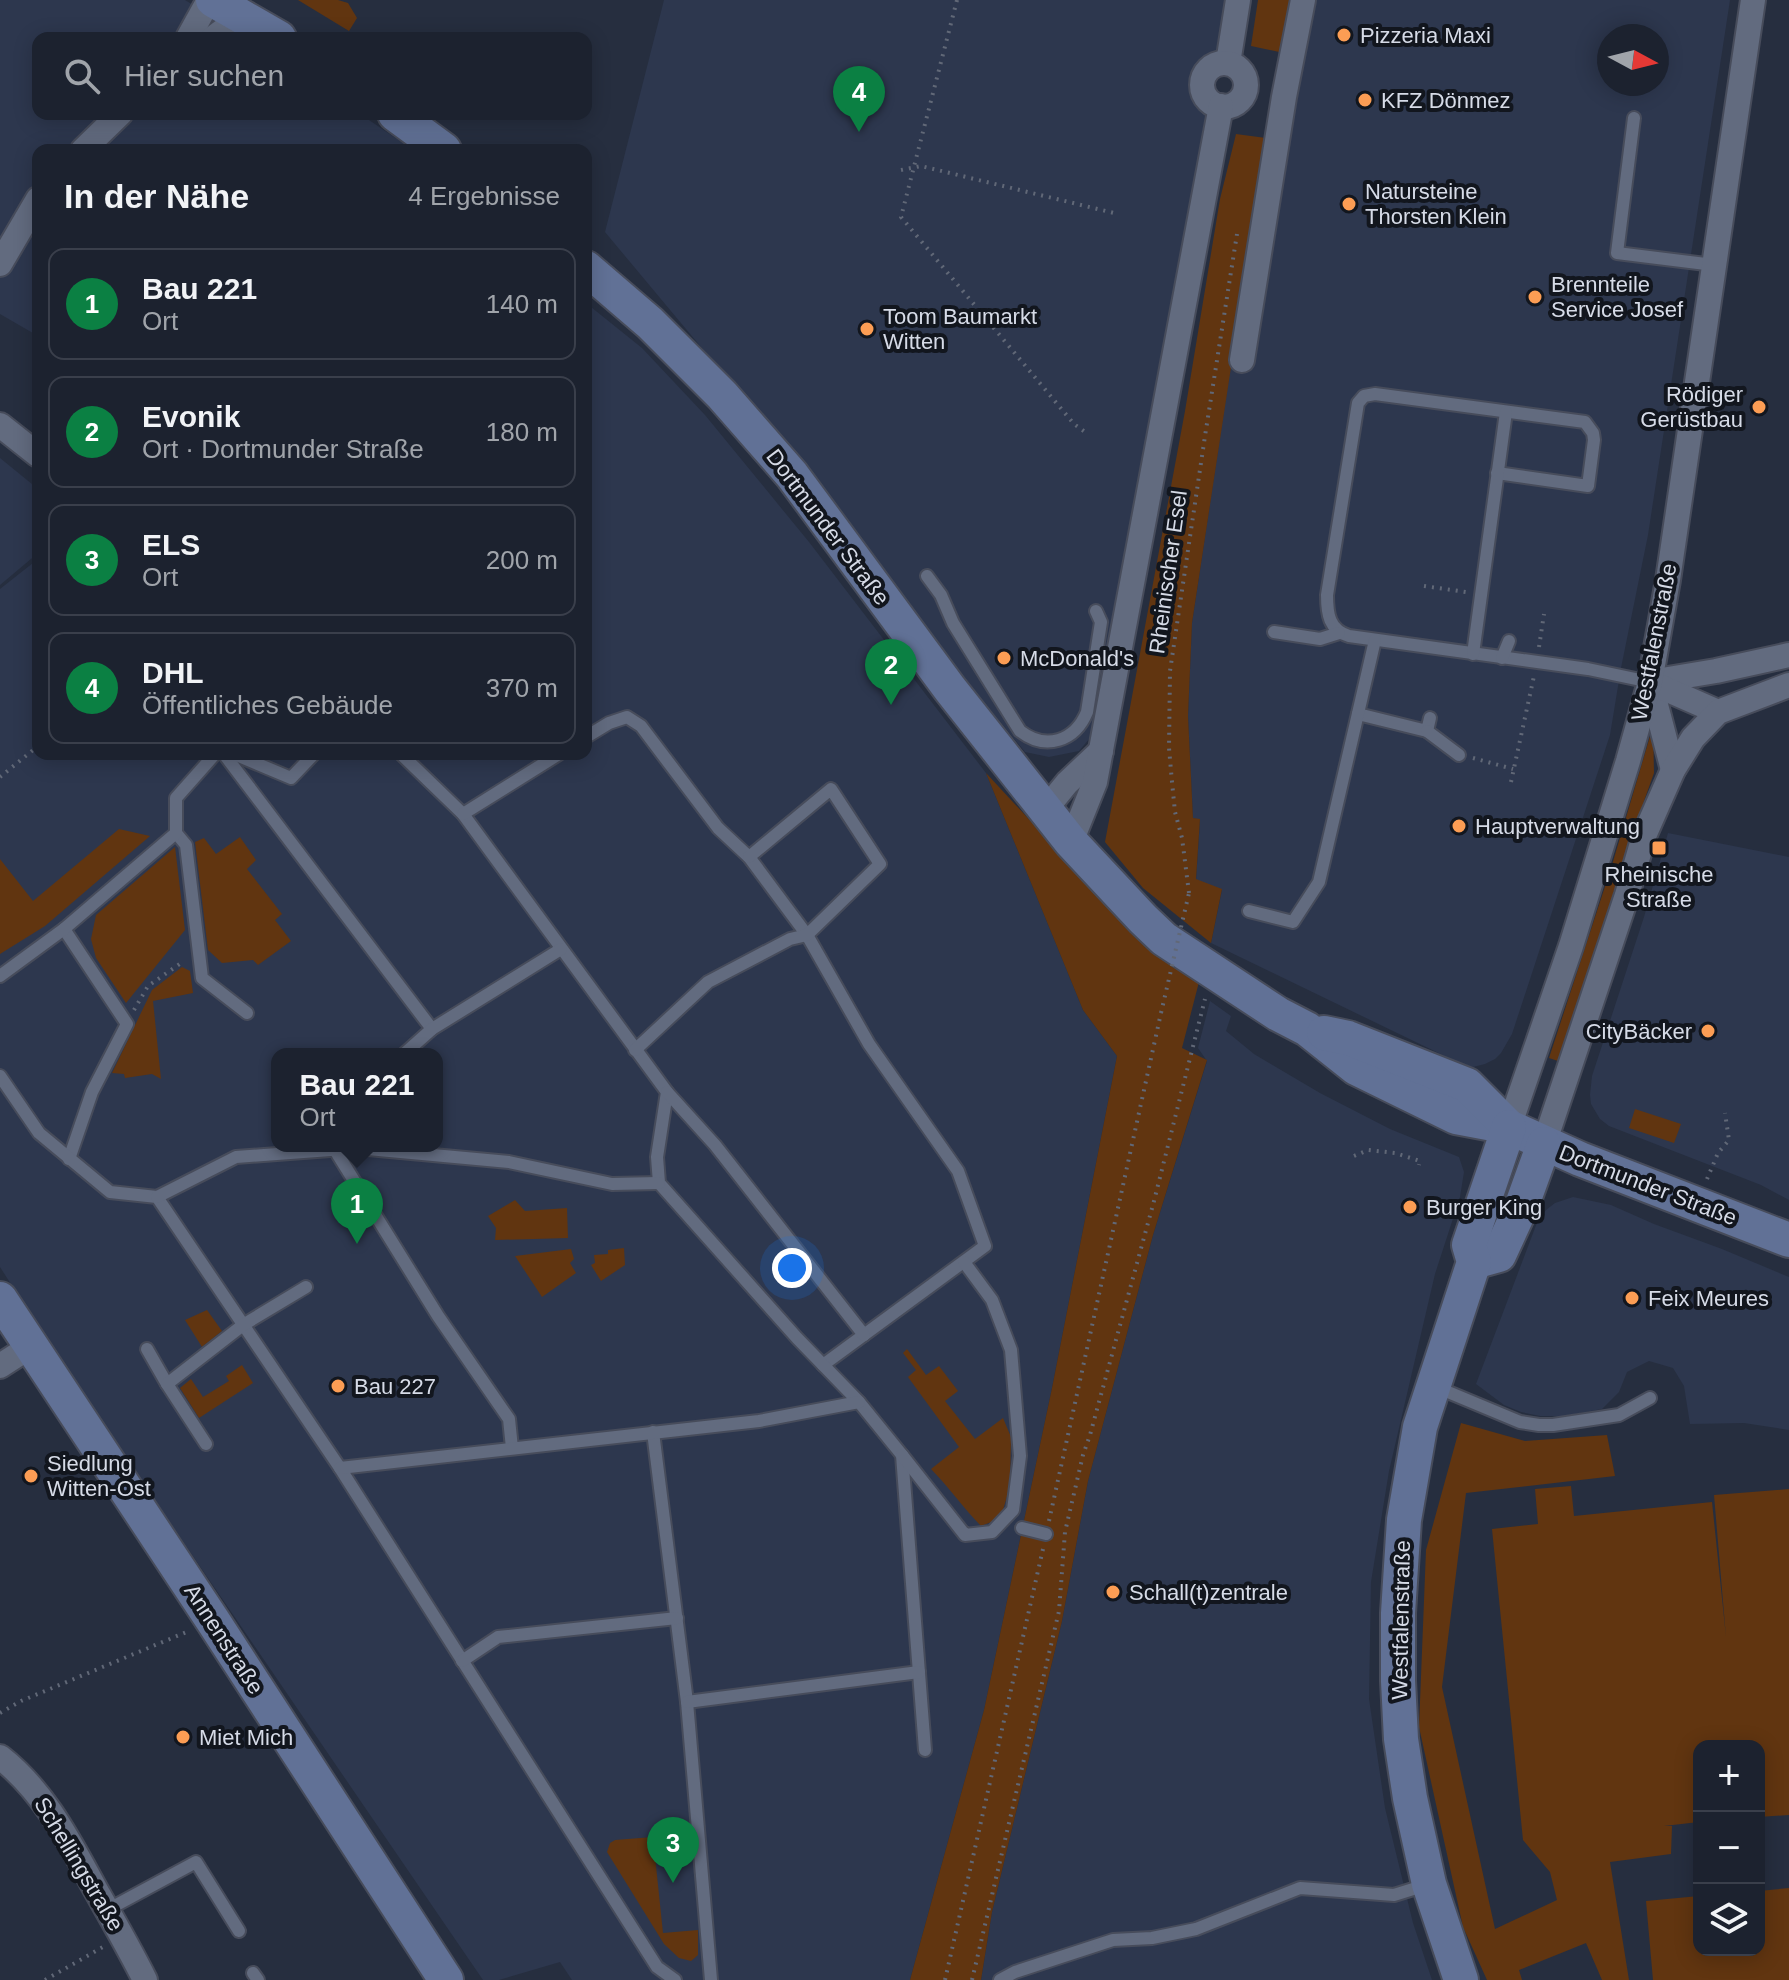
<!DOCTYPE html>
<html lang="de">
<meta charset="utf-8">
<style>
:root{--surface:#1c222f;--page:#292f3b;--text:#f1f3f6;--muted:#a0a4aa;--line:#3a3f4b;--accent:#0b8043}
body{margin:0;font-family:Helvetica,sans-serif;background:var(--page);color:var(--text)}
.controls{position:absolute;right:24px;bottom:24px;display:grid;overflow:hidden;border-radius:16px;box-shadow:0 4px 20px #0003}
.controls button{width:72px;height:72px;display:grid;place-items:center;padding:0;border:0;border-bottom:2px solid var(--line);background:var(--surface);color:var(--text);font:40px sans-serif}
.compass{position:absolute;left:1597px;top:24px;width:72px;height:72px;border-radius:50%;background:var(--surface);box-shadow:0 4px 20px #0003;rotate:97deg}
.you{position:absolute;left:792px;top:1268px;width:28px;height:28px;margin:-20px;border:6px solid #fff;border-radius:50%;background:#1a73e8;box-shadow:0 0 0 12px #1a73e833}
.badge{display:grid;place-items:center;width:52px;height:52px;border-radius:50%;background:var(--accent);color:#fff;font-size:26px;font-weight:700}
.pin{position:absolute;translate:-50% -66px;filter:drop-shadow(0 2px 4px #0008)}
.pin::after{content:'';position:absolute;top:42px;width:28px;height:24px;background:inherit;clip-path:polygon(0 0,100% 0,50% 100%)}
.popup{position:absolute;left:271px;top:1048px;width:172px;height:104px;box-sizing:border-box;display:grid;place-content:center;border-radius:16px;background:var(--surface);filter:drop-shadow(0 2px 6px #0005);font-size:26px;white-space:nowrap;color:var(--muted)}
.popup b{font-size:30px;color:var(--text)}
.popup::after{content:'';position:absolute;left:50%;top:100%;margin-left:-16px;border:16px solid transparent;border-top-color:var(--surface)}
.list{margin:0;padding:0;list-style:none}
h2{display:flex;justify-content:space-between;align-items:center;height:104px;margin:0;padding:0 32px;font-size:34px}
h2 small{font-size:26px;font-weight:400;color:var(--muted)}
.list li{display:grid;grid-template-columns:52px 1fr auto;gap:24px;align-items:center;box-sizing:border-box;height:112px;margin:0 16px 16px;padding:0 16px;border:2px solid var(--line);border-radius:16px}
.list b{display:block;font-size:30px;white-space:nowrap}
.list p{margin:0;font-size:26px;white-space:nowrap;color:var(--muted)}
.list em{font-size:26px;font-style:normal;color:var(--muted)}
.icon{flex:none;width:44px;height:44px;fill:none;stroke:currentColor;stroke-width:2;stroke-linecap:round;stroke-linejoin:round}
.map{position:relative;flex:none;width:1789px;height:1980px;overflow:hidden}
.search{position:absolute;background:var(--surface);box-shadow:0 4px 20px #0003;left:32px;top:32px;width:560px;height:88px;display:flex;align-items:center;gap:20px;box-sizing:border-box;padding:0 28px;border-radius:16px;color:var(--muted);font-size:30px}
.panel{position:absolute;background:var(--surface);box-shadow:0 4px 20px #0003;left:32px;top:144px;width:560px;height:616px;border-radius:16px}
.map>svg:first-child{display:block}
.built{fill:#2d374e;fill-rule:evenodd}
.green{fill:#613510}
.lines{fill:none;stroke-linecap:round;stroke-linejoin:round}
.lane-casing{stroke:#474c5b;stroke-width:16}
.street-casing{stroke:#474c5b;stroke-width:28}
.secondary-casing{stroke:#474c5b;stroke-width:38}
.path{stroke:#616877;stroke-width:4;stroke-dasharray:2 6;stroke-linecap:butt}
.lane{stroke:#626b7f;stroke-width:12}
.street{stroke:#626b7f;stroke-width:24}
.secondary{stroke:#617196;stroke-width:34}
.path-bridge{stroke:#616877;stroke-width:4;stroke-dasharray:2 6;stroke-linecap:butt}
.poi-dot{fill:#fc9d54;stroke:#12161e;stroke-width:3}
.labels{text-anchor:middle;dominant-baseline:central;stroke-width:8;stroke-linejoin:round;paint-order:stroke}
.poi-label{font-size:22px;fill:#d6dbe7;stroke:#12161e;text-anchor:start}
.street-label{font-size:22px;fill:#d6dbe7;stroke:#12161e}
</style>
<div class="map">
<svg width="1789" height="1980" viewBox="0 0 1789 1980">
<rect width="100%" height="100%" fill="#262e3f"/>
<!-- built -->
<g class="built">
<polygon points="0,0 185,0 247,38 38,38 38,114 360,114 406,145 401,150 38,150 38,336 0,314"/>
<polygon points="664,0 1225,0 1101,725 1079,751 1049,757 1025,752 843,531 776,437 605,232"/>
<path d="M1314,0H1730L1648,535L1621,668L1610,735L1512,1034L1501,1053L1495,1059L1485,1064L1473,1067L1455,1061L1211,943L1222,890L1196,880L1200,820L1193,818L1188,716L1192,623L1254,211ZM1609,36H1657V84H1609Z"/>
<path d="M586,303L642,348L705,415L809,542L986,773L1083,1010L1117,1056L1052,1388L984,1710L910,1980H572L560,1962L499,1980H483L69,1375L0,1267V589L38,559V754H586ZM277,1054H437V1146H277Z"/>
<polygon points="0,458 38,489 38,553 0,585"/>
<polygon points="1668,833 1789,857 1789,1200 1761,1185 1609,1126 1600,1119 1591,1104 1590,1095 1592,1076 1644,917"/>
<polygon points="1210,1001 1231,1016 1226,1031 1254,1054 1320,1093 1390,1129 1459,1157 1464,1172 1460,1197 1435,1274 1389,1471 1371,1582 1369,1699 1385,1808 1413,1923 1432,1980 981,1980 992,1912 1062,1621 1088,1481 1153,1235 1207,1061 1198,1048"/>
<polygon points="1573,1197 1611,1205 1654,1224 1722,1249 1789,1277 1789,1430 1744,1423 1690,1424 1684,1386 1673,1368 1649,1361 1627,1372 1619,1392 1602,1409 1563,1416 1540,1416 1521,1412 1504,1405 1476,1384 1538,1220 1546,1210 1555,1203"/>
</g>
<!-- green -->
<g class="green">
<polygon points="298,0 338,0 348,3 357,18 349,31"/>
<polygon points="1258,0 1294,0 1284,53 1251,46"/>
<polygon points="1236,134 1266,138 1192,623 1188,716 1193,818 1200,819 1196,879 1222,889 1211,943 1143,888 1105,842 1185,411 1220,199"/>
<polygon points="1653,726 1654,773 1644,801 1626,873 1564,1063 1549,1058 1612,865"/>
<polygon points="986,773 1146,945 1200,978 1182,1048 1207,1060 1153,1235 1088,1481 1062,1621 992,1912 981,1980 910,1980 984,1710 1052,1388 1117,1056 1083,1010"/>
<polygon points="119,829 150,836 45,926 0,954 0,859 33,901"/>
<polygon points="240,837 256,860 247,869 282,914 275,920 291,941 258,965 253,960 222,963 208,950 195,842 204,838 216,854"/>
<polygon points="175,847 185,930 126,1003 96,958 91,939 96,915"/>
<polygon points="182,967 190,971 193,993 153,1001 161,1079 152,1074 125,1078 124,1074 112,1073 152,990"/>
<polygon points="1635,1109 1681,1124 1674,1143 1629,1128"/>
<polygon points="515,1200 525,1211 567,1208 568,1238 495,1240 496,1228 488,1216"/>
<polygon points="624,1248 625,1265 601,1281 591,1265 595,1263 594,1255 608,1254 608,1250"/>
<polygon points="571,1249 574,1259 570,1263 576,1273 542,1297 515,1256"/>
<polygon points="207,1310 222,1331 202,1347 185,1320"/>
<path d="M907,1349L926,1375L939,1366L958,1391L945,1401L975,1439L1003,1418L1011,1437L1010,1486L1003,1510L999,1519L981,1526C963,1508 949,1487 931,1469L959,1447L908,1377L916,1370L903,1353Z"/>
<polygon points="242,1365 253,1383 199,1418 180,1388 191,1379 203,1397 229,1381 226,1376"/>
<polygon points="1461,1423 1525,1441 1607,1435 1615,1476 1466,1493 1442,1687 1495,1929 1557,1900 1550,1872 1523,1840 1492,1529 1538,1524 1535,1489 1571,1486 1574,1516 1712,1502 1726,1637 1714,1495 1789,1489 1789,1815 1759,1817 1759,1746 1699,1746 1699,1822 1664,1826 1672,1826 1671,1854 1610,1862 1629,1980 1602,1980 1586,1943 1519,1970 1522,1980 1487,1980 1463,1927 1419,1727 1426,1550"/>
<polygon points="653,1837 663,1933 698,1930 698,1955 691,1961 679,1958 664,1944 607,1852 610,1843 615,1840"/>
<polygon points="1789,1888 1789,1980 1653,1980 1646,1901 1699,1896 1699,1950 1759,1950 1759,1891"/>
</g>
<g class="lines">
<!-- lane casing -->
<g class="lane-casing">
<g id="lane">
<polyline points="1634,118 1617,253 1714,265"/>
<path d="M1497,473L1588,486L1594,440L1593,433L1585,422L1375,394L1364,396L1358,403L1327,595C1327,614 1329,630 1349,636L1588,669L1650,682"/>
<path d="M927,576L941,595L953,623L1020,731C1046,751 1075,741 1087,712L1101,622L1096,611"/>
<polyline points="1274,632 1320,639 1339,633"/>
<polyline points="1473,654 1506,412"/>
<polyline points="1502,658 1509,641"/>
<polyline points="1358,714 1427,731 1430,718"/>
<polyline points="1427,731 1459,755"/>
<polyline points="586,737 609,723 627,717 641,726 718,828 749,857 807,935 869,1044 958,1171 985,1246 823,1365"/>
<polyline points="224,754 432,1029"/>
<polyline points="234,754 291,778 314,754"/>
<polyline points="401,754 463,814 667,1092 657,1157 659,1183 797,1338 859,1402 902,1455 925,1750"/>
<polyline points="463,814 559,754"/>
<polyline points="176,833 186,845 202,978 247,1013"/>
<polyline points="1249,911 1293,922 1319,882 1375,640"/>
<polyline points="64,929 127,1024 92,1092 69,1159"/>
<polyline points="0,976 64,929 176,833 176,798 215,754"/>
<polyline points="635,1050 708,982 790,939 807,935 880,864 831,789 749,857"/>
<polyline points="404,1054 432,1029 561,949"/>
<polyline points="0,1076 39,1133 110,1192 157,1197 340,1468 657,1967 675,1980"/>
<polyline points="667,1092 715,1145 864,1335"/>
<polyline points="335,1150 438,1316 509,1419 512,1448"/>
<polyline points="157,1197 236,1157 357,1148 509,1162 612,1184 659,1183"/>
<polyline points="147,1349 167,1384"/>
<polyline points="1436,1387 1520,1422 1539,1425 1553,1425 1619,1415 1650,1398"/>
<polyline points="653,1432 687,1702 711,1980"/>
<polyline points="206,1444 167,1384 243,1325 306,1287"/>
<polyline points="902,1455 965,1535 992,1532 1013,1510 1020,1456 1011,1350 992,1300 964,1262"/>
<polyline points="340,1468 759,1421 859,1402"/>
<polyline points="1022,1528 1046,1534"/>
<polyline points="462,1661 498,1637 677,1618"/>
<polyline points="687,1702 919,1672"/>
<polyline points="107,1910 196,1862 239,1931"/>
<polyline points="253,1973 258,1980"/>
<polyline points="1000,1980 1015,1972 1113,1940 1152,1938 1196,1929 1300,1888 1394,1895 1426,1885"/>
</g>
</g>
<!-- street casing -->
<g class="street-casing">
<g id="street">
<polyline points="188,38 209,0"/>
<polyline points="213,38 242,16"/>
<polyline points="1228,63 1238,0"/>
<circle cx="1224" cy="85" r="22"/>
<polyline points="83,150 120,114"/>
<polyline points="0,264 38,199"/>
<polyline points="1242,360 1284,97 1303,0"/>
<polyline points="0,425 38,455"/>
<polyline points="1650,682 1716,671 1789,655"/>
<polyline points="1650,682 1673,770"/>
<polyline points="1652,683 1718,712"/>
<polyline points="1045,810 1067,783 1101,751"/>
<polyline points="1071,842 1095,782 1221,106"/>
<polyline points="1509,1127 1571,946 1628,761 1650,682 1668,580 1753,0"/>
<polyline points="1544,1144 1627,895 1644,836 1673,770 1693,738 1718,712 1789,685"/>
<polyline points="0,1366 31,1346"/>
<path d="M0,1757C45,1792 70,1843 97,1892C114,1922 130,1950 145,1980"/>
</g>
</g>
<!-- secondary casing -->
<g class="secondary-casing">
<g id="secondary">
<polyline points="213,0 279,38"/>
<polyline points="395,114 444,150"/>
<polyline points="586,268 650,323 722,395 792,475 950,689 1071,842 1143,919 1164,939 1278,1014 1307,1029 1356,1068 1456,1117 1509,1127 1580,1159 1789,1240"/>
<polyline points="1324,1033 1348,1038 1467,1085 1509,1127"/>
<polyline points="1474,1262 1499,1255 1522,1205 1544,1144"/>
<polyline points="0,1299 213,1621 446,1980"/>
<polyline points="1461,1980 1429,1884 1410,1798 1401,1739 1398,1681 1398,1613 1404,1520 1420,1427 1474,1262 1469,1245 1509,1127"/>
</g>
</g>
<!-- path -->
<g class="path">
<polyline points="957,0 901,217 1074,424 1085,432"/>
<polyline points="901,170 921,166 1114,213"/>
<polyline points="1424,586 1466,592"/>
<polyline points="1539,647 1544,614"/>
<polyline points="1473,758 1513,769"/>
<polyline points="0,777 38,746"/>
<polyline points="1511,782 1534,676"/>
<polyline points="1189,893 1182,838 1175,812 1172,782 1169,748 1170,671 1205,436 1237,234"/>
<polyline points="134,1010 148,986 184,961"/>
<polyline points="1354,1156 1368,1150 1395,1153 1420,1161 1419,1165"/>
<polyline points="1707,1179 1718,1153 1729,1140 1725,1113"/>
<polyline points="1049,1521 1161,1013"/>
<polyline points="0,1713 21,1701 189,1631"/>
<polyline points="45,1980 103,1947"/>
<polyline points="945,1980 1043,1549"/>
<polyline points="972,1980 1059,1611 1065,1532 1083,1455 1090,1435 1154,1201 1205,999"/>
</g>
<!-- lane -->
<use href="#lane" class="lane"/>
<!-- street -->
<use href="#street" class="street"/>
<!-- secondary -->
<use href="#secondary" class="secondary"/>
<!-- path-bridge -->
<polyline class="path-bridge" points="1161,1013 1189,893"/>
</g>
<!-- markers -->
<g class="poi-dot">
<circle cx="1344" cy="35" r="8"/>
<circle cx="1365" cy="100" r="8"/>
<circle cx="1349" cy="204" r="8"/>
<circle cx="1535" cy="297" r="8"/>
<circle cx="867" cy="329" r="8"/>
<circle cx="1759" cy="407" r="8"/>
<circle cx="1004" cy="658" r="8"/>
<circle cx="1459" cy="826" r="8"/>
<rect x="1651" y="840" width="16" height="16" rx="4"/>
<circle cx="1708" cy="1031" r="8"/>
<circle cx="1410" cy="1207" r="8"/>
<circle cx="1632" cy="1298" r="8"/>
<circle cx="338" cy="1386" r="8"/>
<circle cx="31" cy="1476" r="8"/>
<circle cx="1113" cy="1592" r="8"/>
<circle cx="183" cy="1737" r="8"/>
</g>
<g class="labels">
<!-- poi labels -->
<g class="poi-label">
<text x="1360" y="35">Pizzeria Maxi</text>
<text x="1381" y="100">KFZ Dönmez</text>
<text x="1365" y="191">Natursteine<tspan x="1365" dy="25">Thorsten Klein</tspan></text>
<text x="1551" y="284">Brennteile<tspan x="1551" dy="25">Service Josef</tspan></text>
<text x="883" y="316">Toom Baumarkt<tspan x="883" dy="25">Witten</tspan></text>
<text x="1743" y="394" text-anchor="end">Rödiger<tspan x="1743" dy="25">Gerüstbau</tspan></text>
<text x="1020" y="658">McDonald's</text>
<text x="1475" y="826">Hauptverwaltung</text>
<text x="1659" y="874" text-anchor="middle">Rheinische<tspan x="1659" dy="25">Straße</tspan></text>
<text x="1692" y="1031" text-anchor="end">CityBäcker</text>
<text x="1426" y="1207">Burger King</text>
<text x="1648" y="1298">Feix Meures</text>
<text x="354" y="1386">Bau 227</text>
<text x="47" y="1463">Siedlung<tspan x="47" dy="25">Witten-Ost</tspan></text>
<text x="1129" y="1592">Schall(t)zentrale</text>
<text x="199" y="1737">Miet Mich</text>
</g>
<!-- street labels -->
<g class="street-label">
<text transform="translate(828 527) rotate(53)">Dortmunder Straße</text>
<text transform="translate(1168 572) rotate(-82)">Rheinischer Esel</text>
<text transform="translate(1654 642) rotate(-79)">Westfalenstraße</text>
<text transform="translate(1648 1185) rotate(21)">Dortmunder Straße</text>
<text transform="translate(1401 1620) rotate(-89)">Westfalenstraße</text>
<text transform="translate(224 1639) rotate(57)">Annenstraße</text>
<text transform="translate(79 1864) rotate(59)">Schellingstraße</text>
</g>
</g>
</svg>
<div class="controls">
<button>+</button>
<button>−</button>
<button><svg class="icon" aria-label="layers" viewBox="0 0 24 24"><path d="M12 4l9 5-9 5-9-5zM3 14l9 5 9-5"/></svg></button>
</div>
<svg class="compass" viewBox="-18 -18 36 36"><path d="M0-13l5 13h-10z" fill="#e53935"/><path d="M0 13l5-13h-10z" fill="#a0a4aa"/></svg>
<div class="you"></div>
<div class="pin badge" style="left:357px;top:1244px">1</div>
<div class="popup"><b>Bau 221</b>Ort</div>
<div class="pin badge" style="left:891px;top:705px">2</div>
<div class="pin badge" style="left:673px;top:1883px">3</div>
<div class="pin badge" style="left:859px;top:132px">4</div>
<div class="search"><svg class="icon" aria-label="search" viewBox="0 0 24 24"><circle cx="10" cy="10" r="6"/><path d="M15 15l6 6"/></svg>Hier suchen</div>
<section class="panel">
<h2>In der Nähe<small>4 Ergebnisse</small></h2>
<ul class="list">
<li><span class="badge">1</span><div><b>Bau 221</b><p>Ort</p></div><em>140 m</em></li>
<li><span class="badge">2</span><div><b>Evonik</b><p>Ort · Dortmunder Straße</p></div><em>180 m</em></li>
<li><span class="badge">3</span><div><b>ELS</b><p>Ort</p></div><em>200 m</em></li>
<li><span class="badge">4</span><div><b>DHL</b><p>Öffentliches Gebäude</p></div><em>370 m</em></li>
</ul>
</section>
</div>
